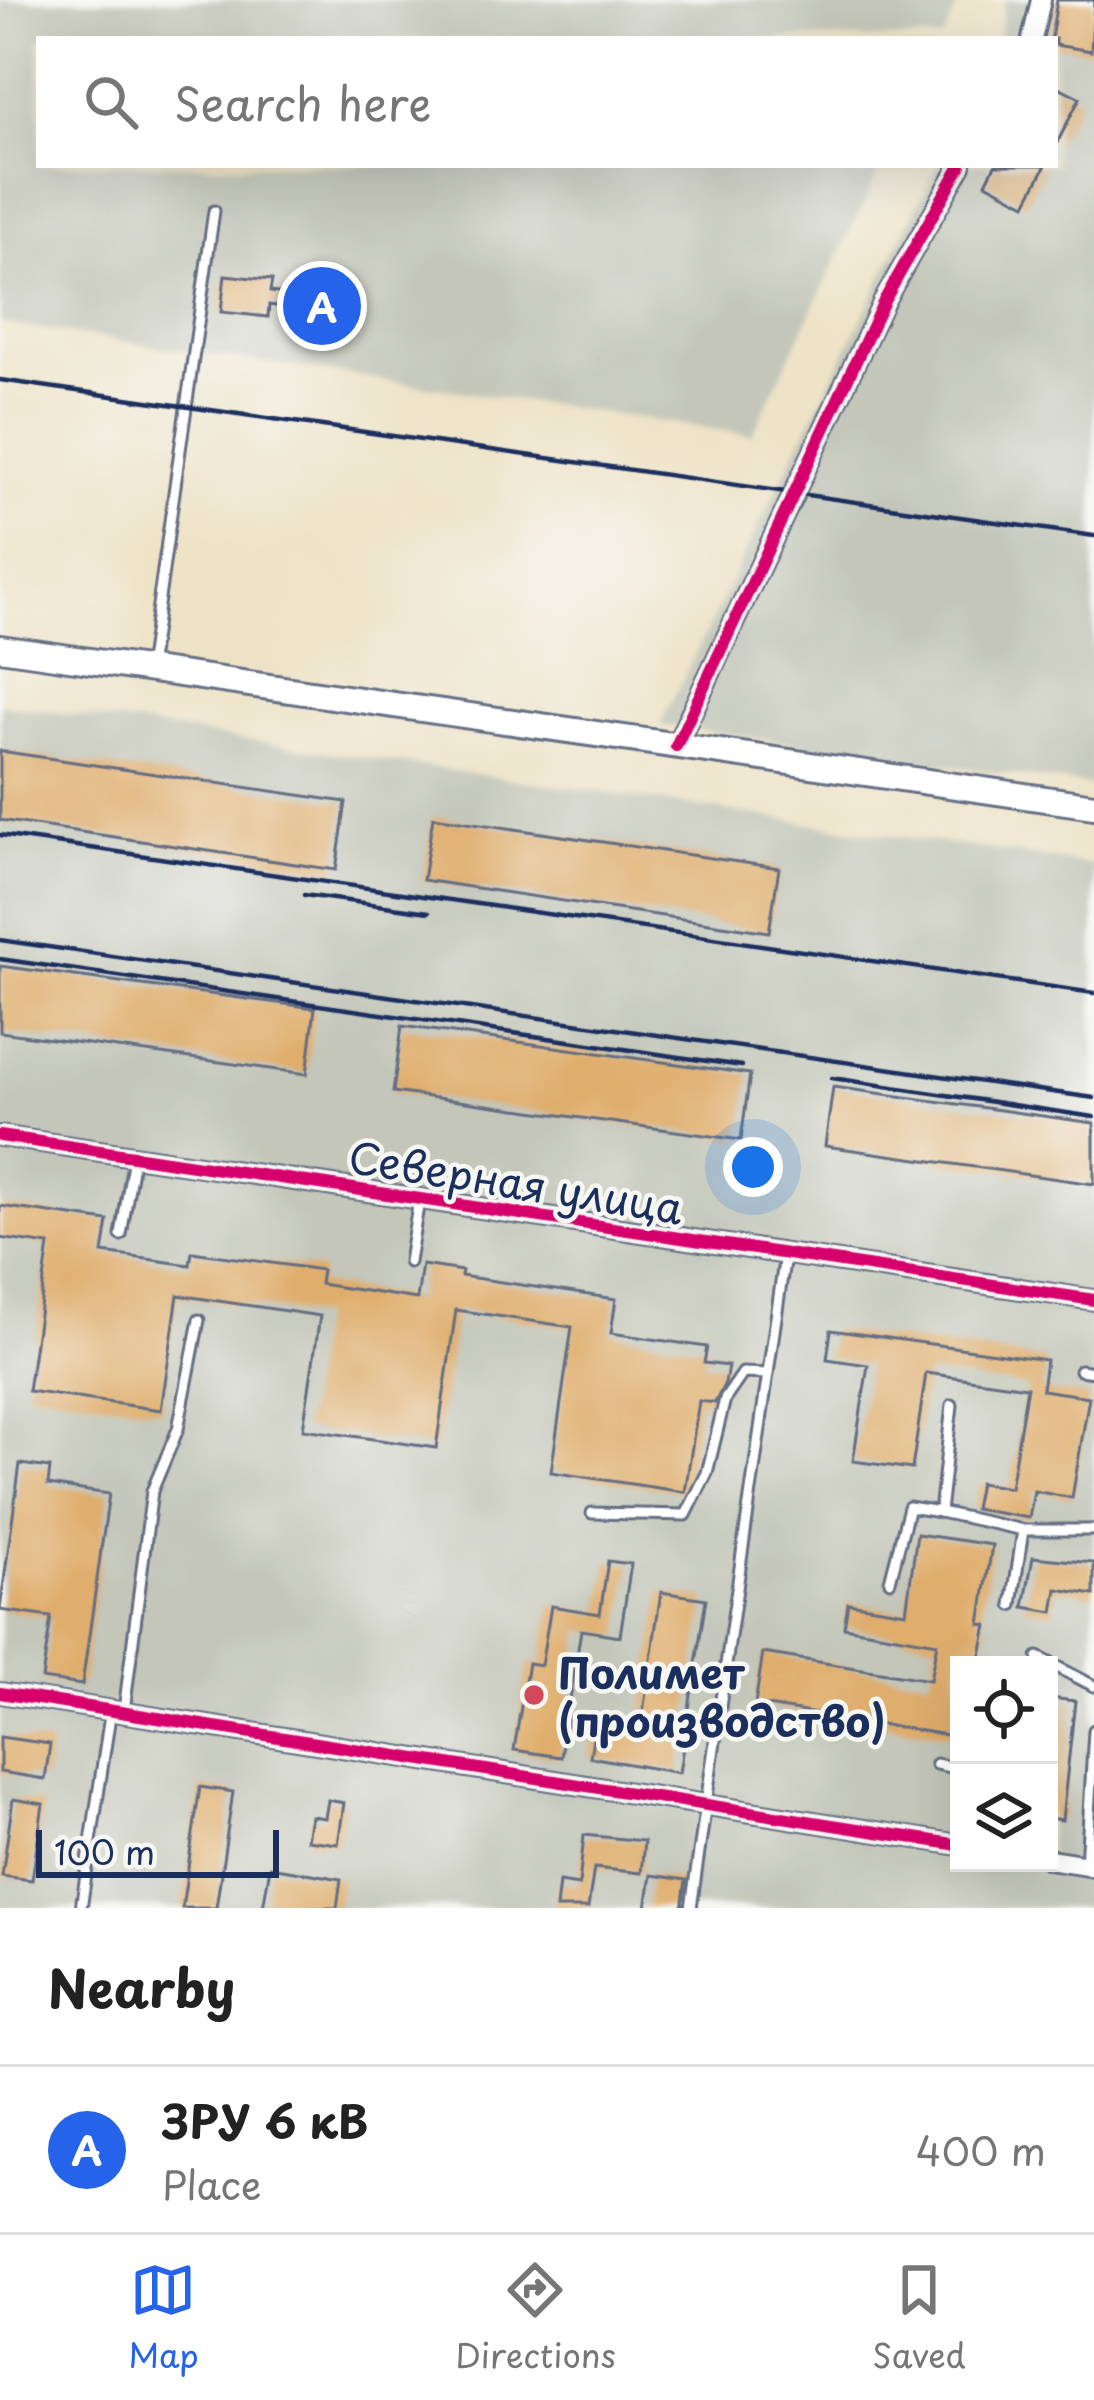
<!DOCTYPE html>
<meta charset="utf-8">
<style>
:root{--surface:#fff;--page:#f2f2f2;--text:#222;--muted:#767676;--line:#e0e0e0;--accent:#2563eb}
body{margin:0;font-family:"Playpen Sans",sans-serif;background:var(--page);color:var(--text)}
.controls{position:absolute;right:36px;bottom:36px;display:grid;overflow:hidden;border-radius:0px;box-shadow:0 12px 48px #0002}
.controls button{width:108px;height:108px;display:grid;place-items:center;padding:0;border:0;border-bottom:3px solid var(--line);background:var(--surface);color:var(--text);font:60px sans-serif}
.scale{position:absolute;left:36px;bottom:30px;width:243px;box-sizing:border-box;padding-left:12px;border:6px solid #1b2f5e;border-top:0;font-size:33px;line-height:42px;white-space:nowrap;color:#1b2f5e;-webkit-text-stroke:9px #f6f6f2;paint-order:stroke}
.you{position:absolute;left:753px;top:1167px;width:42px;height:42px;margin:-30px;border:9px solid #fff;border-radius:50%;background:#1a73e8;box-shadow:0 0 0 18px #1a73e833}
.badge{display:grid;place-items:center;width:78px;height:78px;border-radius:50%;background:var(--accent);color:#fff;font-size:39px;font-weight:700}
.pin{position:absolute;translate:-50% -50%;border:6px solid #fff;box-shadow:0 3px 12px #0006}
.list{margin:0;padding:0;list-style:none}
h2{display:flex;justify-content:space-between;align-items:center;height:156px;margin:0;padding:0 48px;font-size:51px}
h2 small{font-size:39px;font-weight:400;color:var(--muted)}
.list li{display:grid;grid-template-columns:78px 1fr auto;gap:36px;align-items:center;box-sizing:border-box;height:168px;padding:0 48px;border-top:3px solid var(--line)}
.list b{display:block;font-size:45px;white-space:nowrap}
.list p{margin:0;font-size:39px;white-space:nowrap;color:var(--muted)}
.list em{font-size:39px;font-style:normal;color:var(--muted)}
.icon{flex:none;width:66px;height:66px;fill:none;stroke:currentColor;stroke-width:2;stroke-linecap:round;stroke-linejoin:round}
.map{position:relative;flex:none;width:1094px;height:1908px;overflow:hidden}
.search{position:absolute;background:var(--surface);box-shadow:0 12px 48px #0002;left:36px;right:36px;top:36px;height:132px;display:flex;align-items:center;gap:30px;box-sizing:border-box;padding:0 42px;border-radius:0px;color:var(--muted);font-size:45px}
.sheet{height:324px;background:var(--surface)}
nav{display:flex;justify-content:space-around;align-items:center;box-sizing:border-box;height:168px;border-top:3px solid var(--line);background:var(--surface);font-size:33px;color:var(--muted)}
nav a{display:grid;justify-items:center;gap:6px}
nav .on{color:var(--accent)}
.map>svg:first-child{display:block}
.industrial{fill:#c3c6b9;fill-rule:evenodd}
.building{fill:#dfad6c}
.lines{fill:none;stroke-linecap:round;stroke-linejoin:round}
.lane-casing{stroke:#656e83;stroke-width:15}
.street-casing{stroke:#656e83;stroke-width:24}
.secondary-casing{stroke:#656e83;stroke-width:30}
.lane{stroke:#fff;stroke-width:9}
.street{stroke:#fff;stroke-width:18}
.secondary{stroke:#fff;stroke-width:24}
.rail{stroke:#1b2f5e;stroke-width:4.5}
.cycleway-casing{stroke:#f6f6f2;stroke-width:20}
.cycleway{stroke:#d6006c;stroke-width:12}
.poi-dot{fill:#d1495b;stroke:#f6f6f2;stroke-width:4.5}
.labels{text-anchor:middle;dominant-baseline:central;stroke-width:9;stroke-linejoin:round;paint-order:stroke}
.street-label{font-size:42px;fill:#1b2f5e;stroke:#f6f6f2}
.poi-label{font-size:42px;font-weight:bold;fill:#1b2f5e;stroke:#f6f6f2;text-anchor:start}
</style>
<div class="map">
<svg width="1094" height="1908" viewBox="0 0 1094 1908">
<rect width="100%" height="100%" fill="#f6f6f2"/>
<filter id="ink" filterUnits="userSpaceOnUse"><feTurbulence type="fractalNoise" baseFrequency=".00833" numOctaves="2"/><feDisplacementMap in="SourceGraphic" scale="24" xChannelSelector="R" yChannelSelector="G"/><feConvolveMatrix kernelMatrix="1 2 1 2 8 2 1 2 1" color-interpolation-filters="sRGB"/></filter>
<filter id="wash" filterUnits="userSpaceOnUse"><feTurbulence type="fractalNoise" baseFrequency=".004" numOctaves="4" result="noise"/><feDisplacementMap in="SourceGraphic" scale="48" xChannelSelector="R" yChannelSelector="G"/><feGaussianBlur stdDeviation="2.7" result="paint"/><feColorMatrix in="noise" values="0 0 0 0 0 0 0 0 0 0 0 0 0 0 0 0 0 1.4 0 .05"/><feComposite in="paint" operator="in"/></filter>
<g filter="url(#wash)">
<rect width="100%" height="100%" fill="#eee3c7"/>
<!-- industrial -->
<g class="industrial">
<polygon points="0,0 960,0 943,39 39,39 39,165 882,165 752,435 0,323"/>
<polygon points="1005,0 1094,0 1094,786 660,725 938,165 1055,165 1055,39 999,39"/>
<path d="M0,704L1094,865V1908H0ZM959,1665H1049V1863H959Z"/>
</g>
<g id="blocks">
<!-- building -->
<g class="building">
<polygon points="1057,0 1094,0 1091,51 1055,45 1055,39 1051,39"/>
<polygon points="1055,85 1080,98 1055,147"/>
<polygon points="995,165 1046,165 1026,204 986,183"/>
<polygon points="225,275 272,280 270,292 360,304 358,318 269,305 268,317 221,312"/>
<polygon points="0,751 346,802 336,870 0,820"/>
<polygon points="433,817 779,868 769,932 423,880"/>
<polygon points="0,966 315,1008 307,1074 0,1032"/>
<polygon points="402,1026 750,1074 741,1140 393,1092"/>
<polygon points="833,1087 1094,1123 1094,1184 825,1146"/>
<polygon points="0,1206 108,1221 103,1253 190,1265 192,1252 322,1270 320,1284 417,1299 422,1265 462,1271 461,1276 616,1299 611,1333 707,1347 704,1363 728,1366 725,1383 715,1403 699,1401 685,1492 551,1472 572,1327 456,1310 436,1448 303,1429 320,1316 178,1295 161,1410 28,1391 49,1245 0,1238"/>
<polygon points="831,1330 1046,1360 1042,1390 1089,1397 1072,1498 1034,1491 1029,1518 974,1509 979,1483 1010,1488 1027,1387 926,1373 912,1469 853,1461 868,1365 827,1359"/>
<polygon points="20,1464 50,1468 48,1485 109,1494 82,1685 42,1679 51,1617 0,1610"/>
<polygon points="917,1534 992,1545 980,1624 987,1625 979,1665 959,1665 959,1737 755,1704 763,1653 930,1680 937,1643 844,1627 848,1603 906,1612"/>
<polygon points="1033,1557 1094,1563 1094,1595 1057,1589 1053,1612 1024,1607"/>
<polygon points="608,1561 631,1564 620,1636 581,1630 561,1757 514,1750 528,1663 541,1665 551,1606 600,1614"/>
<polygon points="661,1592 706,1599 679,1773 590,1757 596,1719 641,1726"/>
<polygon points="1051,1698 1075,1701 1062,1820 1049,1818"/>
<polygon points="0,1737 50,1744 45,1779 0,1772"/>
<polygon points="200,1787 233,1792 216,1908 182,1908"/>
<polygon points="13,1799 43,1804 32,1880 2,1876"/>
<polygon points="328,1800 344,1803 338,1844 307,1840 311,1816 325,1818"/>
<polygon points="584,1835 644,1841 641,1873 594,1868 588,1908 556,1908 559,1882 579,1885"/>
<polygon points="270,1867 341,1879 337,1908 263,1908"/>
<polygon points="651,1875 686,1880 682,1908 646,1908"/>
</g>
</g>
</g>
<g filter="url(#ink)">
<use href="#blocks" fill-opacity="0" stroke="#656e83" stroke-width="3"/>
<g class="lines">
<!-- lane casing -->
<g class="lane-casing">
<g id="lane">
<polyline points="149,669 214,211"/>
<polyline points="121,1235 134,1157"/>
<polyline points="409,1262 419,1200"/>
<polyline points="1080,1370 1094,1372"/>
<polyline points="952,1405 940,1512 1023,1530"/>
<polyline points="592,1513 686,1515 707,1473 725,1399 743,1373 768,1374"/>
<polyline points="890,1581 909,1507 940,1512"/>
<polyline points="1012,1605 1023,1530 1094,1530"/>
<polyline points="1038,1657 1094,1686"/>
<polyline points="124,1711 152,1491 178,1429 199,1320"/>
<polyline points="936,1764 959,1769"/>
<polyline points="1086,1865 1094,1730"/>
<polyline points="81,1908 111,1709"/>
<polyline points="691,1908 785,1255"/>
</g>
</g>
<!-- street casing -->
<g class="street-casing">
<g id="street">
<polyline points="1032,39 1041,0"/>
<polyline points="676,746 884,301 961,165"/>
<polyline points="0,1136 1094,1300"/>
<polyline points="0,1693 959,1845"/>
<polyline points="1049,1859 1094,1866"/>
</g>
</g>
<!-- secondary casing -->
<g class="secondary-casing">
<polyline id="secondary" points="0,648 1094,806"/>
</g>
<!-- lane -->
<use href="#lane" class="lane"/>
<!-- street -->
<use href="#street" class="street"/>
<!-- secondary -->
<use href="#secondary" class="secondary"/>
<!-- rail -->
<g class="rail">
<polyline points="0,380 1094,536"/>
<polyline points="0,835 1094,993"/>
<polyline points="304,895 429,912"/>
<polyline points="0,940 1094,1098"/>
<polyline points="0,959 742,1066"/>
<polyline points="832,1078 1094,1117"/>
</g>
<!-- cycleway casing -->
<g class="cycleway-casing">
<g id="cycleway">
<polyline points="676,746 884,301 961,165"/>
<polyline points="0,1136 1094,1300"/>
<polyline points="0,1693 959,1845"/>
</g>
</g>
<!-- cycleway -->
<use href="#cycleway" class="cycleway"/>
</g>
</g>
<!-- markers -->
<circle class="poi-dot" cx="534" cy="1695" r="12"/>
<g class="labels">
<!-- street labels -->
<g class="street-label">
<text transform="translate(516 1181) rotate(9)">Северная улица</text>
</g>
<!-- poi labels -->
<g class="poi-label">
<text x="558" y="1671">Полимет<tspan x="558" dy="48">(производство)</tspan></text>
</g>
</g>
</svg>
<div class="controls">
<button><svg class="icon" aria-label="locate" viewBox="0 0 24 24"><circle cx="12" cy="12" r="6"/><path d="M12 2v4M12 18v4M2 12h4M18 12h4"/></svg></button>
<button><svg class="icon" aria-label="layers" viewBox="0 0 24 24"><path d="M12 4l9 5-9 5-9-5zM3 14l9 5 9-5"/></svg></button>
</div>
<div class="scale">100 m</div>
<div class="you"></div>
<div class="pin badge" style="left:322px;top:306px">A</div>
<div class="search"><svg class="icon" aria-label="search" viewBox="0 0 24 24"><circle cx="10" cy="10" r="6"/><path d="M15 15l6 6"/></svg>Search here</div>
</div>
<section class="sheet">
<h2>Nearby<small></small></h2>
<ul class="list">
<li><span class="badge">A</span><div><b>ЗРУ 6 кВ</b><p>Place</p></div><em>400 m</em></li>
</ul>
</section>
<nav>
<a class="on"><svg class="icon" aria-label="map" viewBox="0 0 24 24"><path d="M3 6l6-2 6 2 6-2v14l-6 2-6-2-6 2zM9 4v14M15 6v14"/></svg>Map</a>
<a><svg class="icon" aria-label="directions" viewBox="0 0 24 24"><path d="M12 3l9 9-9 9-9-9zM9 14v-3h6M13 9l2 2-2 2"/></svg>Directions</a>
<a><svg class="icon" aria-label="saved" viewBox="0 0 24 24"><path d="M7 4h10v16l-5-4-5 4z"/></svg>Saved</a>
</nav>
